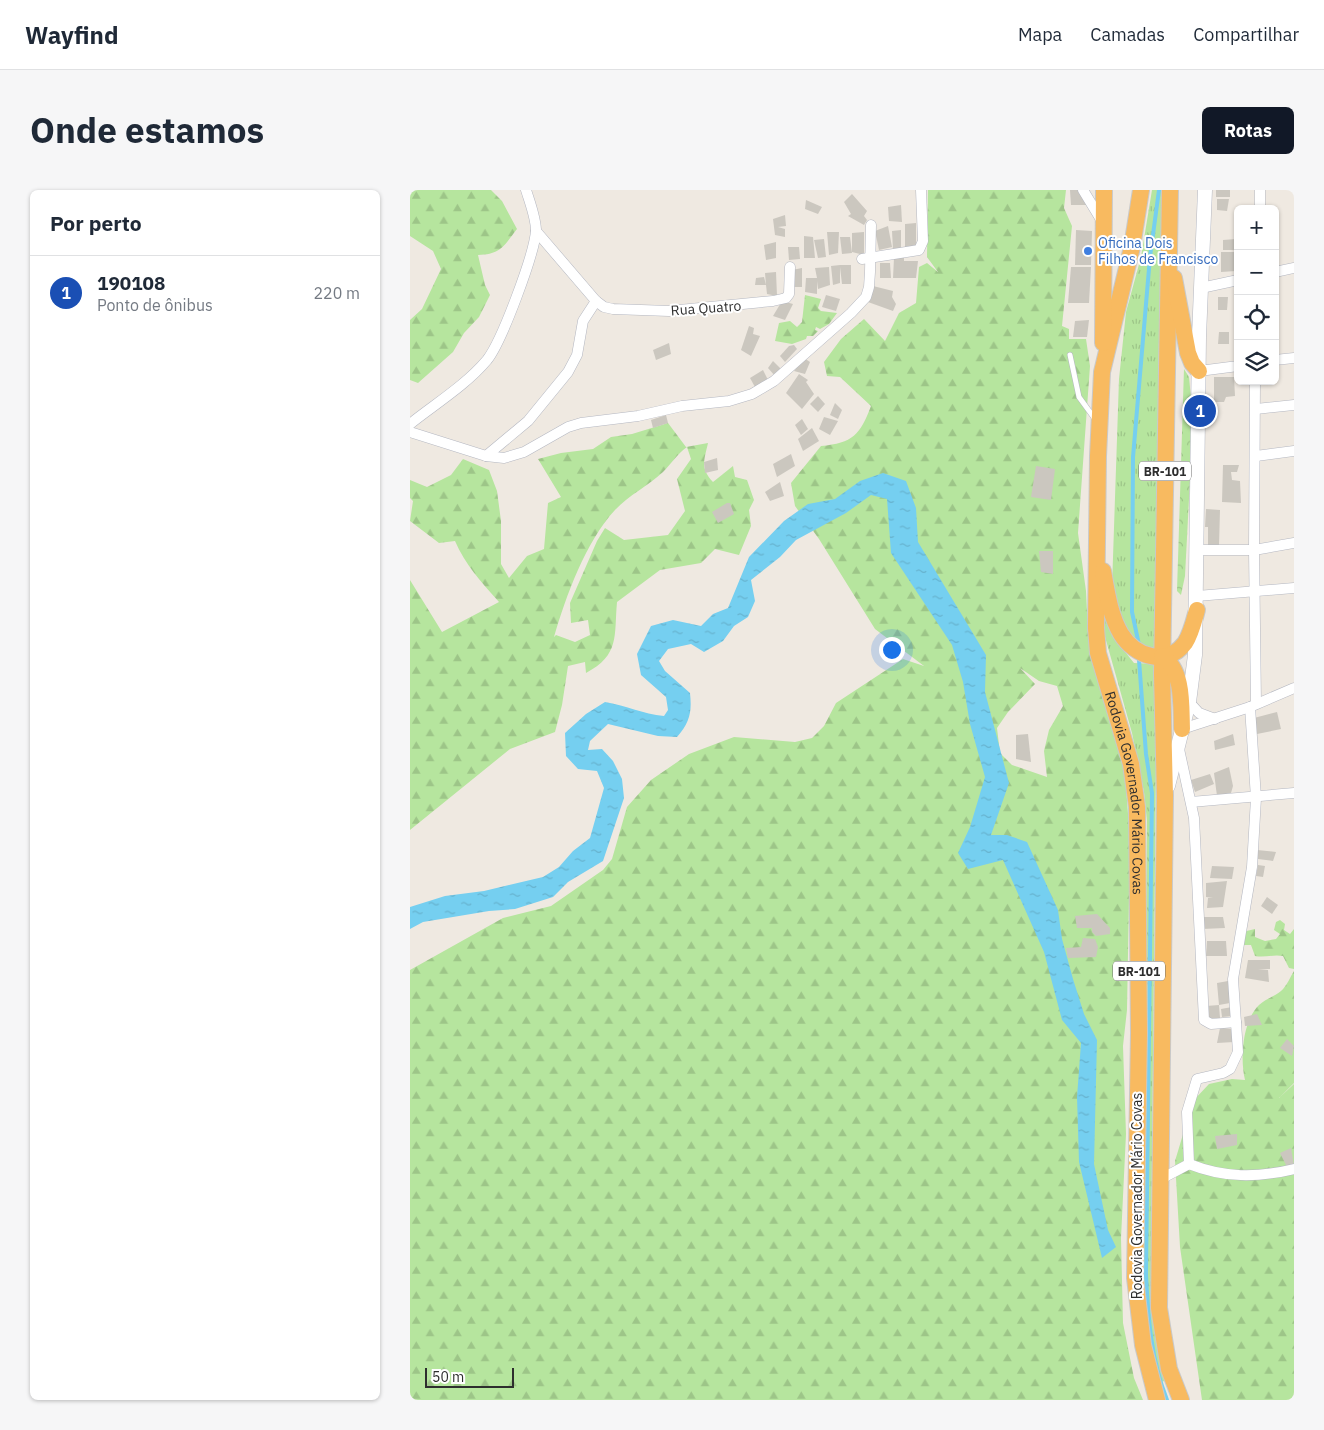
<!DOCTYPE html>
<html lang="pt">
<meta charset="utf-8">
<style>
:root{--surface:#fff;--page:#f6f6f7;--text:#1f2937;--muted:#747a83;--line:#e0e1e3;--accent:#111827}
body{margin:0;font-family:"IBM Plex Sans",sans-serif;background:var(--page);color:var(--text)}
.controls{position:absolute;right:15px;top:15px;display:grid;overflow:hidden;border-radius:8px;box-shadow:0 1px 4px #0004}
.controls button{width:45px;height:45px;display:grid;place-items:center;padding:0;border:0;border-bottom:1px solid var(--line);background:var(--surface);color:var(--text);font:25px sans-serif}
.scale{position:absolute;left:15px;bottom:12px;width:89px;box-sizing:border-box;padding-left:5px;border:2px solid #2e2e2e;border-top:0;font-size:14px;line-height:18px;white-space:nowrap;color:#2e2e2e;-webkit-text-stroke:4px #fff;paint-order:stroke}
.you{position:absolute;left:481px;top:459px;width:18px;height:18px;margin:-12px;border:4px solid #fff;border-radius:50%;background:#1a73e8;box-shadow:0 0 0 8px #1a73e833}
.badge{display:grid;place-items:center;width:32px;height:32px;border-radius:50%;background:var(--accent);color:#fff;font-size:16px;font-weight:700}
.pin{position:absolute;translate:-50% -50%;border:2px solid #fff;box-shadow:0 1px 5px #0006}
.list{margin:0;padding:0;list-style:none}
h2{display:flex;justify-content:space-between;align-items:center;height:65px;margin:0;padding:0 20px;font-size:21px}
h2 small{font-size:16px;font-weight:400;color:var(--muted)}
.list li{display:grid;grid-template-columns:32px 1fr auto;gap:15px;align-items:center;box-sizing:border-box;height:75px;padding:0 20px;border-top:1px solid var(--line)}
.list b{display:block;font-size:19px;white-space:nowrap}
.list p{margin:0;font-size:16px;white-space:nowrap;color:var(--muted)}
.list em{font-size:16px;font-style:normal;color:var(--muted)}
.icon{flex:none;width:28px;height:28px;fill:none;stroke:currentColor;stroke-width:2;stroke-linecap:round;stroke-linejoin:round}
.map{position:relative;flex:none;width:884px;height:1210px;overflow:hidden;border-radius:8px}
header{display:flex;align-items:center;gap:30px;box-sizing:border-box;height:70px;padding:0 25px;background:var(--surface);border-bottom:1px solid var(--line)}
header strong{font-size:24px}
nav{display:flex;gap:28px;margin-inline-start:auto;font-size:18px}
.intro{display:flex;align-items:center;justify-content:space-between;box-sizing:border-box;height:120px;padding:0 30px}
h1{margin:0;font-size:35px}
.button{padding:12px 22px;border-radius:8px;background:var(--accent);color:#fff;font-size:18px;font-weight:700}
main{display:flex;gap:30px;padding:0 30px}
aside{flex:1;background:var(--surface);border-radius:8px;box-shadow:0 1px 4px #0004}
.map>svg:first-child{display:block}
.grass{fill:url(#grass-tufts)}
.forest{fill:url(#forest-firs);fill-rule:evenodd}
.park{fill:url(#park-crowns)}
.water{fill:url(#water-ripples)}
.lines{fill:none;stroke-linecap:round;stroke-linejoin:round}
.stream{stroke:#75cff0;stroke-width:4}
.building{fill:#cbc7bf}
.service-casing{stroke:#b4b7c1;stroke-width:6}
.minor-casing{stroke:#b4b7c1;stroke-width:11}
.secondary-casing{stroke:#b4b7c1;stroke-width:15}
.trunk-casing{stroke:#c9c9c9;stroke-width:18}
.service{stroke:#fff;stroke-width:5}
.minor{stroke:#fff;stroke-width:10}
.secondary{stroke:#fff;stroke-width:14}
.trunk{stroke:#f8ba60;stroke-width:16}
.shop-dot{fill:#3f7fe0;stroke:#fff;stroke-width:2}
.labels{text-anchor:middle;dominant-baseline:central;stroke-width:4;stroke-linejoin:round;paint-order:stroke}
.shield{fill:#fff;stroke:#6d6d6d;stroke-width:1}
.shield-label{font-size:12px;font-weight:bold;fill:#2e2e2e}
.shop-label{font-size:14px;fill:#366cbe;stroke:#fff;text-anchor:start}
.street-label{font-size:14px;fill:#2e2e2e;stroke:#fff}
</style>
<header>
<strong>Wayfind</strong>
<nav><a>Mapa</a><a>Camadas</a><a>Compartilhar</a></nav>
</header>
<div class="intro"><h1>Onde estamos</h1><a class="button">Rotas</a></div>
<main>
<aside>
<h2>Por perto<small></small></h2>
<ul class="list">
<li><span class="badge" style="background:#1a4fb4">1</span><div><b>190108</b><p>Ponto de ônibus</p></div><em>220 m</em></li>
</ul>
</aside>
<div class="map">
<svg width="884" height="1210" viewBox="0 0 884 1210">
<defs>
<pattern id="grass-tufts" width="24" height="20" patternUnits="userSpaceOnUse" patternTransform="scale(1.25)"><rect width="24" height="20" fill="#b6e59e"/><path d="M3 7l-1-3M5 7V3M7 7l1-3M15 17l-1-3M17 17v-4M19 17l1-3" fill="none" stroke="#9dc588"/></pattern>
<pattern id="forest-firs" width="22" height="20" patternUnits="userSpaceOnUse" patternTransform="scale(1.25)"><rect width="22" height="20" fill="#b6e59e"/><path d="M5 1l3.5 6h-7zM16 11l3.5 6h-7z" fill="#9dc588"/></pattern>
<pattern id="park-crowns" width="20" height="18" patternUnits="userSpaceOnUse" patternTransform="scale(1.25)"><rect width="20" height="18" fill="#b6e59e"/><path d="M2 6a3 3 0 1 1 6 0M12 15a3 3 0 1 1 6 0" fill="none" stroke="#9dc588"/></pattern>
<pattern id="water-ripples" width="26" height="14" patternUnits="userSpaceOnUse" patternTransform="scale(1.25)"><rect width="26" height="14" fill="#75cff0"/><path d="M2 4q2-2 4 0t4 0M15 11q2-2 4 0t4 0" fill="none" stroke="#66b2ce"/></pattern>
</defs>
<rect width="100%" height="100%" fill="#efe9e1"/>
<!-- grass -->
<g class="grass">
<polygon points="742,0 755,0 749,149 745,459 735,460 716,440 702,397 709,189 716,122 731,67"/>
<polygon points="692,395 712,458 724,473 747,474 741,1068 743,1123 756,1191 747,1192 733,1108 737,631 734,602 722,543 692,436"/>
</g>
<!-- forest -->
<g class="forest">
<path d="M0,0H81L92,11L107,39C93,57 91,64 68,65L75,95L80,105L69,127L54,143L43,162L8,193L0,190V130L12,119L31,79L23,61L0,46Z"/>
<path d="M518,0H656L654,18L662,36L652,136L659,139V149H676L680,176L668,343L676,401L678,443L715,583L720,651L717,820L713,856L716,944L711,1048L713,1133L724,1188L733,1210H0V780L93,728L141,716L193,680L202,669L217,617L241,590L279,564L324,547L385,552L402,548L414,536L426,513L493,469L514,476L465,439L409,349L385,316L381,293L411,256C443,253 450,245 461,216L430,187L417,186L414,172L431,149L454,129L475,151L489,123L506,113L509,77L517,73L528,82L517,67ZM610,478L629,491L647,496L653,516L639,540L634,561L637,587L602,575L590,563L587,538L598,522L625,494Z"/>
<polygon points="395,105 411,109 408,118 411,121 427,123 419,134 410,139 406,137 405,140 408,141 403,146 397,146 396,149 382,154 365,151 369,133 380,131 387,137 392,132"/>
<path d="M258,233L276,257L298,253C294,271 290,278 303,292L323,276L325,287L337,290L344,310L339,320L341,336L329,365L305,359L291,373L250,380L207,412C204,446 210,465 176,483L175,472L158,476L152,515L145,542L100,559L0,640V390L32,442L89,412C71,392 55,374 45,351L29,353L0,331L3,311L0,308V290L17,297L41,285L53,269L79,280L87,301L91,331V374L99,388L117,366L134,359L138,313L151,307L128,269L151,263L183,259L201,247L222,244ZM277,257L281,269L267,289L275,321L258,345L214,350L195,338L187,351L160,413L161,433L178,430L180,445L165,452L146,445L144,447C156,406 176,351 205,320C219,305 238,296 253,282C261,274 267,264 277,257Z"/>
<path d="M870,730L875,734L874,740L880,744L884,739V779L879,778L873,766C863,764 855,768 845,766L841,755H827L828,743L845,739V747L855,751L866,749L870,744L864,740L866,732Z"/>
<path d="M884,781V893L869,908L884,894V1210H792L770,1057L765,971L783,911L799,894L822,889L835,890C830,869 832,832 849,815C856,808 864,807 871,801C877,796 880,787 884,781Z"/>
</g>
<!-- park -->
<polygon class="park" points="774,179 779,187 781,208 781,270 775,386 771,405 767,401"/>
<!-- water -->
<path class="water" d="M473,283L496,291L506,318L508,352L576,465L575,502L599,593L581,645H597L617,652L648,720L652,749L663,789L674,824L687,850L684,974L698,1040L706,1057L692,1068L669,972L667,907L671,853L652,830L634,762L593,670L558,679L548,663L560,637L575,587L560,534L553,492L542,455L481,363L477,309L461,305L436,323L386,350L370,367L341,390L345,411L338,427L324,436L313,451L294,462L281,454L258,459L249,471L255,481L280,503C282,522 280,532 267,547L248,546L198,534L180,551L178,560L192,559L203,571L212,589L214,608L193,671L158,692L143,707L105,719L79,721L13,732L0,739V717L35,706L74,701L133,687L149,677L163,661L180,648L194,598L187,581L168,579L156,566L155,543L176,524L195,512C215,515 233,524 254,526L258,520L256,507L231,485L227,464L241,436L263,430L291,436L303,424L318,418L339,367L374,331L398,314L425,309L450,291Z"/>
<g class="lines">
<!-- stream -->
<g class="stream">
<polyline points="729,455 722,422 723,267 740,67 749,0"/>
<path d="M729,470L736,564L742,603L736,1084C738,1127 741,1170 757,1210"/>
</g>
</g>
<!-- building -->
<g class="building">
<polygon points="660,0 671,0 678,15 661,15"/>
<rect x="806" y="0" width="14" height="7"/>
<polygon points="442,4 457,21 454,26 457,30 454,35 438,26 441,24 434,12"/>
<polygon points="807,9 819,9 817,21 807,20"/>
<polygon points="396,10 412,17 408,24 395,19"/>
<polygon points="491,15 492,32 479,31 478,17"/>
<polygon points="375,25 376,36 368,37 375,39 375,47 365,45 363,29"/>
<polygon points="506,33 506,55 495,58 495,34"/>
<polygon points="478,36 482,57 469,60 465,41"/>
<polygon points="491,40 491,59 483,60 482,41"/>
<polygon points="666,40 682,41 681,75 665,75"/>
<polygon points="417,42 429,42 428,63 419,65"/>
<polygon points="454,42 454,65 442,62 442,43"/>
<polygon points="394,46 403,47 405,68 394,68"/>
<polygon points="430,47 440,47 442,63 432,64"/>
<polygon points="414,49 416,67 408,68 404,50"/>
<polygon points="826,49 825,60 813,60 813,50"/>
<polygon points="366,52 366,68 356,70 354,55"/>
<polygon points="378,57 389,57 390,69 379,70"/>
<polygon points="811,62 827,62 826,81 811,82"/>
<polygon points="494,67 494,71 508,71 506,88 483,88 484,68"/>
<polygon points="470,73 480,73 481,88 470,88"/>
<polygon points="430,75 441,75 441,94 432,94 430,77 430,93 423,95 421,76"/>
<polygon points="419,77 420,95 408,99 407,91 407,104 395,102 396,88 407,88 405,78"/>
<polygon points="661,77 681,77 679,113 658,113"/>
<polygon points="392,78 392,97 384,97 382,80"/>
<polygon points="366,82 367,106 357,104 356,95 345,95 346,88 354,87 356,95 355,83"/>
<polygon points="463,96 483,101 482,107 486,114 483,121 458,112"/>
<polygon points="416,105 430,109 426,121 412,117"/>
<polygon points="808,107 818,107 817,120 808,120"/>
<polygon points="372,111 383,114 375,130 363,126"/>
<polygon points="679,130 677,147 663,147 665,131"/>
<polygon points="339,136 344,138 343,144 350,146 341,166 331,160"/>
<polygon points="809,142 819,142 819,154 808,154"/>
<polygon points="259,153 261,164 246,170 243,160"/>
<polygon points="384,155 387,159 375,172 370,166 379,156"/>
<polygon points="394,168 400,172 395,184 384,181"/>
<polygon points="363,171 371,179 365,186 358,178"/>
<polygon points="353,180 358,190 345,197 340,188"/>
<polygon points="389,184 398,190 396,192 404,204 392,219 376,203"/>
<polygon points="804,187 824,187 825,206 816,207 814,212 804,212"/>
<polygon points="408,206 415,214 408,222 400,214"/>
<polygon points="425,213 432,220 428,229 420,225"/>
<polygon points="256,225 258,233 243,238 241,230"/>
<polygon points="414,227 428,231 420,245 409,239"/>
<polygon points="392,229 398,239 391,245 385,235"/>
<polygon points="402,238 409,251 393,261 388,249"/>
<polygon points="381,264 385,276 367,287 363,274"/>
<polygon points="307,268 308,280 295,283 294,272"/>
<polygon points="813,275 829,275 827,282 821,282 822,290 830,291 831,313 812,312"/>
<polygon points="626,276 645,279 641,310 621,307"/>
<polygon points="370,292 374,306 360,311 355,302"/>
<polygon points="317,313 320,313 324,324 308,333 302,322"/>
<polygon points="796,319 810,320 809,356 798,356 798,337 795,337"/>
<polygon points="629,361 643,361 643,384 631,382"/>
<polygon points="867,522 871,539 847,544 844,528"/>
<polygon points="618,544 621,572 606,569 606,545"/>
<polygon points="823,544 825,555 805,560 804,551"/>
<polygon points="819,577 823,596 821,603 807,606 804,583"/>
<polygon points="800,584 804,594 785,602 781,590"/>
<polygon points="847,660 866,662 863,671 848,669"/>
<polygon points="848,675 855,676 853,687 846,686"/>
<polygon points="802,676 824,677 822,689 800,688"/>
<polygon points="817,691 813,717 797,718 798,708 803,708 796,707 796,693"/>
<polygon points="857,707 868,715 862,724 851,716"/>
<polygon points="687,724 700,738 700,744 686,746 682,742 682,738 667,738 665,726"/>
<polygon points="792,727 813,727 815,738 792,739"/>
<polygon points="673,748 685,749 688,757 686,767 658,768 656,758 671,757"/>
<polygon points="797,751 816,751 817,766 796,766"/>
<polygon points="838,770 860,770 860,779 848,779 858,780 859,792 835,788"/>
<polygon points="818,791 820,813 809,815 807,793"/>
<polygon points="809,815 810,828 798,828 796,816"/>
<polygon points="822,817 823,826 812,827 811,819"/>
<polygon points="847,824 852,835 835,836 834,827"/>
<polygon points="810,838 824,839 824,852 807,853"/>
<polygon points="877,849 884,856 882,866 870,858"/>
<polygon points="827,944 827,955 807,959 805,946"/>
<polygon points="881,958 884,975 877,977 870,963"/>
</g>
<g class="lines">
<!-- service casing -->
<g class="service-casing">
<polyline id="service" points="660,165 669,207 685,229"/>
</g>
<!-- minor casing -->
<g class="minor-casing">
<g id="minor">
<polyline points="673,0 693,33"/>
<polyline points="850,19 850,0"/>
<polyline points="126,41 186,111 194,117 203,119 259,121 363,111 376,108 379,104 380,77"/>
<polyline points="452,69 509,60 513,51 511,0"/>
<polyline points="865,82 884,78"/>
<polyline points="791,98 828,90"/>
<polyline points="865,170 884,168"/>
<polyline points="789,181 828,176"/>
<polyline points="845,191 844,360 846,514"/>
<polyline points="846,219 884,215"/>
<path d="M0,234C25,214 56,195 77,170C92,151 124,65 126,41C126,28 120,13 116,0"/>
<polyline points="0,242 76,266 94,268 114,262 158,237 171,233 228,226 272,216 319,211 342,204 364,191 441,123 456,107 459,97 460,82 461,35"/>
<polyline points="76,266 118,231 158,182 167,165 173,131 186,111"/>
<polyline points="846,266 884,261"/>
<polyline points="787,360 844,360 884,353"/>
<polyline points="787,406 884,398"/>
<polyline points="779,512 789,523 805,529"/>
<polyline points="772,539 840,517 884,498"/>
<polyline points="769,559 784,628 794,830 801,834 826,832"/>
<polyline points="781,612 884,603"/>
<path d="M779,974C814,988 847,988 884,979"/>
<polyline points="749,990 779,974 777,922 787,889 813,883 820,879 828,862 823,789 842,677 846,608 840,517"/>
</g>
</g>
<!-- secondary casing -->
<g class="secondary-casing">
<polyline id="secondary" points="758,596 779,512 785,465 789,147 795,0"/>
</g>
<!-- trunk casing -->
<g class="trunk-casing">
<g id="trunk">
<path id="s1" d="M731,0L722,57L692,182L688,266L686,438L688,463L721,574L727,617L729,843L725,1088L733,1155L747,1210"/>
<polyline points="760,0 752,484 755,606 749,1118 759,1179 771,1210"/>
<polyline points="764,88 778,163 782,173 789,181"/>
<polyline points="693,153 694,0"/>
<path d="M693,381C697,403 700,425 711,444C725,467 757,477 775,453C781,444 784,431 787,420"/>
<path d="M752,466C774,481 771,515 772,539"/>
</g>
</g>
<!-- service -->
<use href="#service" class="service"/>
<!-- minor -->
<use href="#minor" class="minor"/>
<!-- secondary -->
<use href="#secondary" class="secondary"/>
<!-- trunk -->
<use href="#trunk" class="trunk"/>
</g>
<!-- markers -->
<circle class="shop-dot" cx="678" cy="61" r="5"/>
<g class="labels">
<!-- shield labels -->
<g class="shield">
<rect x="729" y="271.5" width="52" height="19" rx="4"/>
<rect x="703" y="771.5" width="52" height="19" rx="4"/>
</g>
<g class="shield-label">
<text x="755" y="281">BR-101</text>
<text x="729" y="781">BR-101</text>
</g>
<!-- shop labels -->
<g class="shop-label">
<text x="688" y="53">Oficina Dois<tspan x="688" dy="16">Filhos de Francisco</tspan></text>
</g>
<!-- street labels -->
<g class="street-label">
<text transform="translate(296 118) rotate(-4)">Rua Quatro</text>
<text stroke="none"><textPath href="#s1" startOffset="611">Rodovia Governador Mário Covas</textPath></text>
<text transform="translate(727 1006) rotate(-90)">Rodovia Governador Mário Covas</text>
</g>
</g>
</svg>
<div class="controls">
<button>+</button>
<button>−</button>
<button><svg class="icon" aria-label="locate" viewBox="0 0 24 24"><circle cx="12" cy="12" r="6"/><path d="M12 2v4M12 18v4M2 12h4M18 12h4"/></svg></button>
<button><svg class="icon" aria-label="layers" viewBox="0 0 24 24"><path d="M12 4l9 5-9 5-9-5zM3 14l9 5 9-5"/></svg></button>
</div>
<div class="scale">50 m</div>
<div class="you"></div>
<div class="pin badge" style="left:790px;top:221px;background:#1a4fb4">1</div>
</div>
</main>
